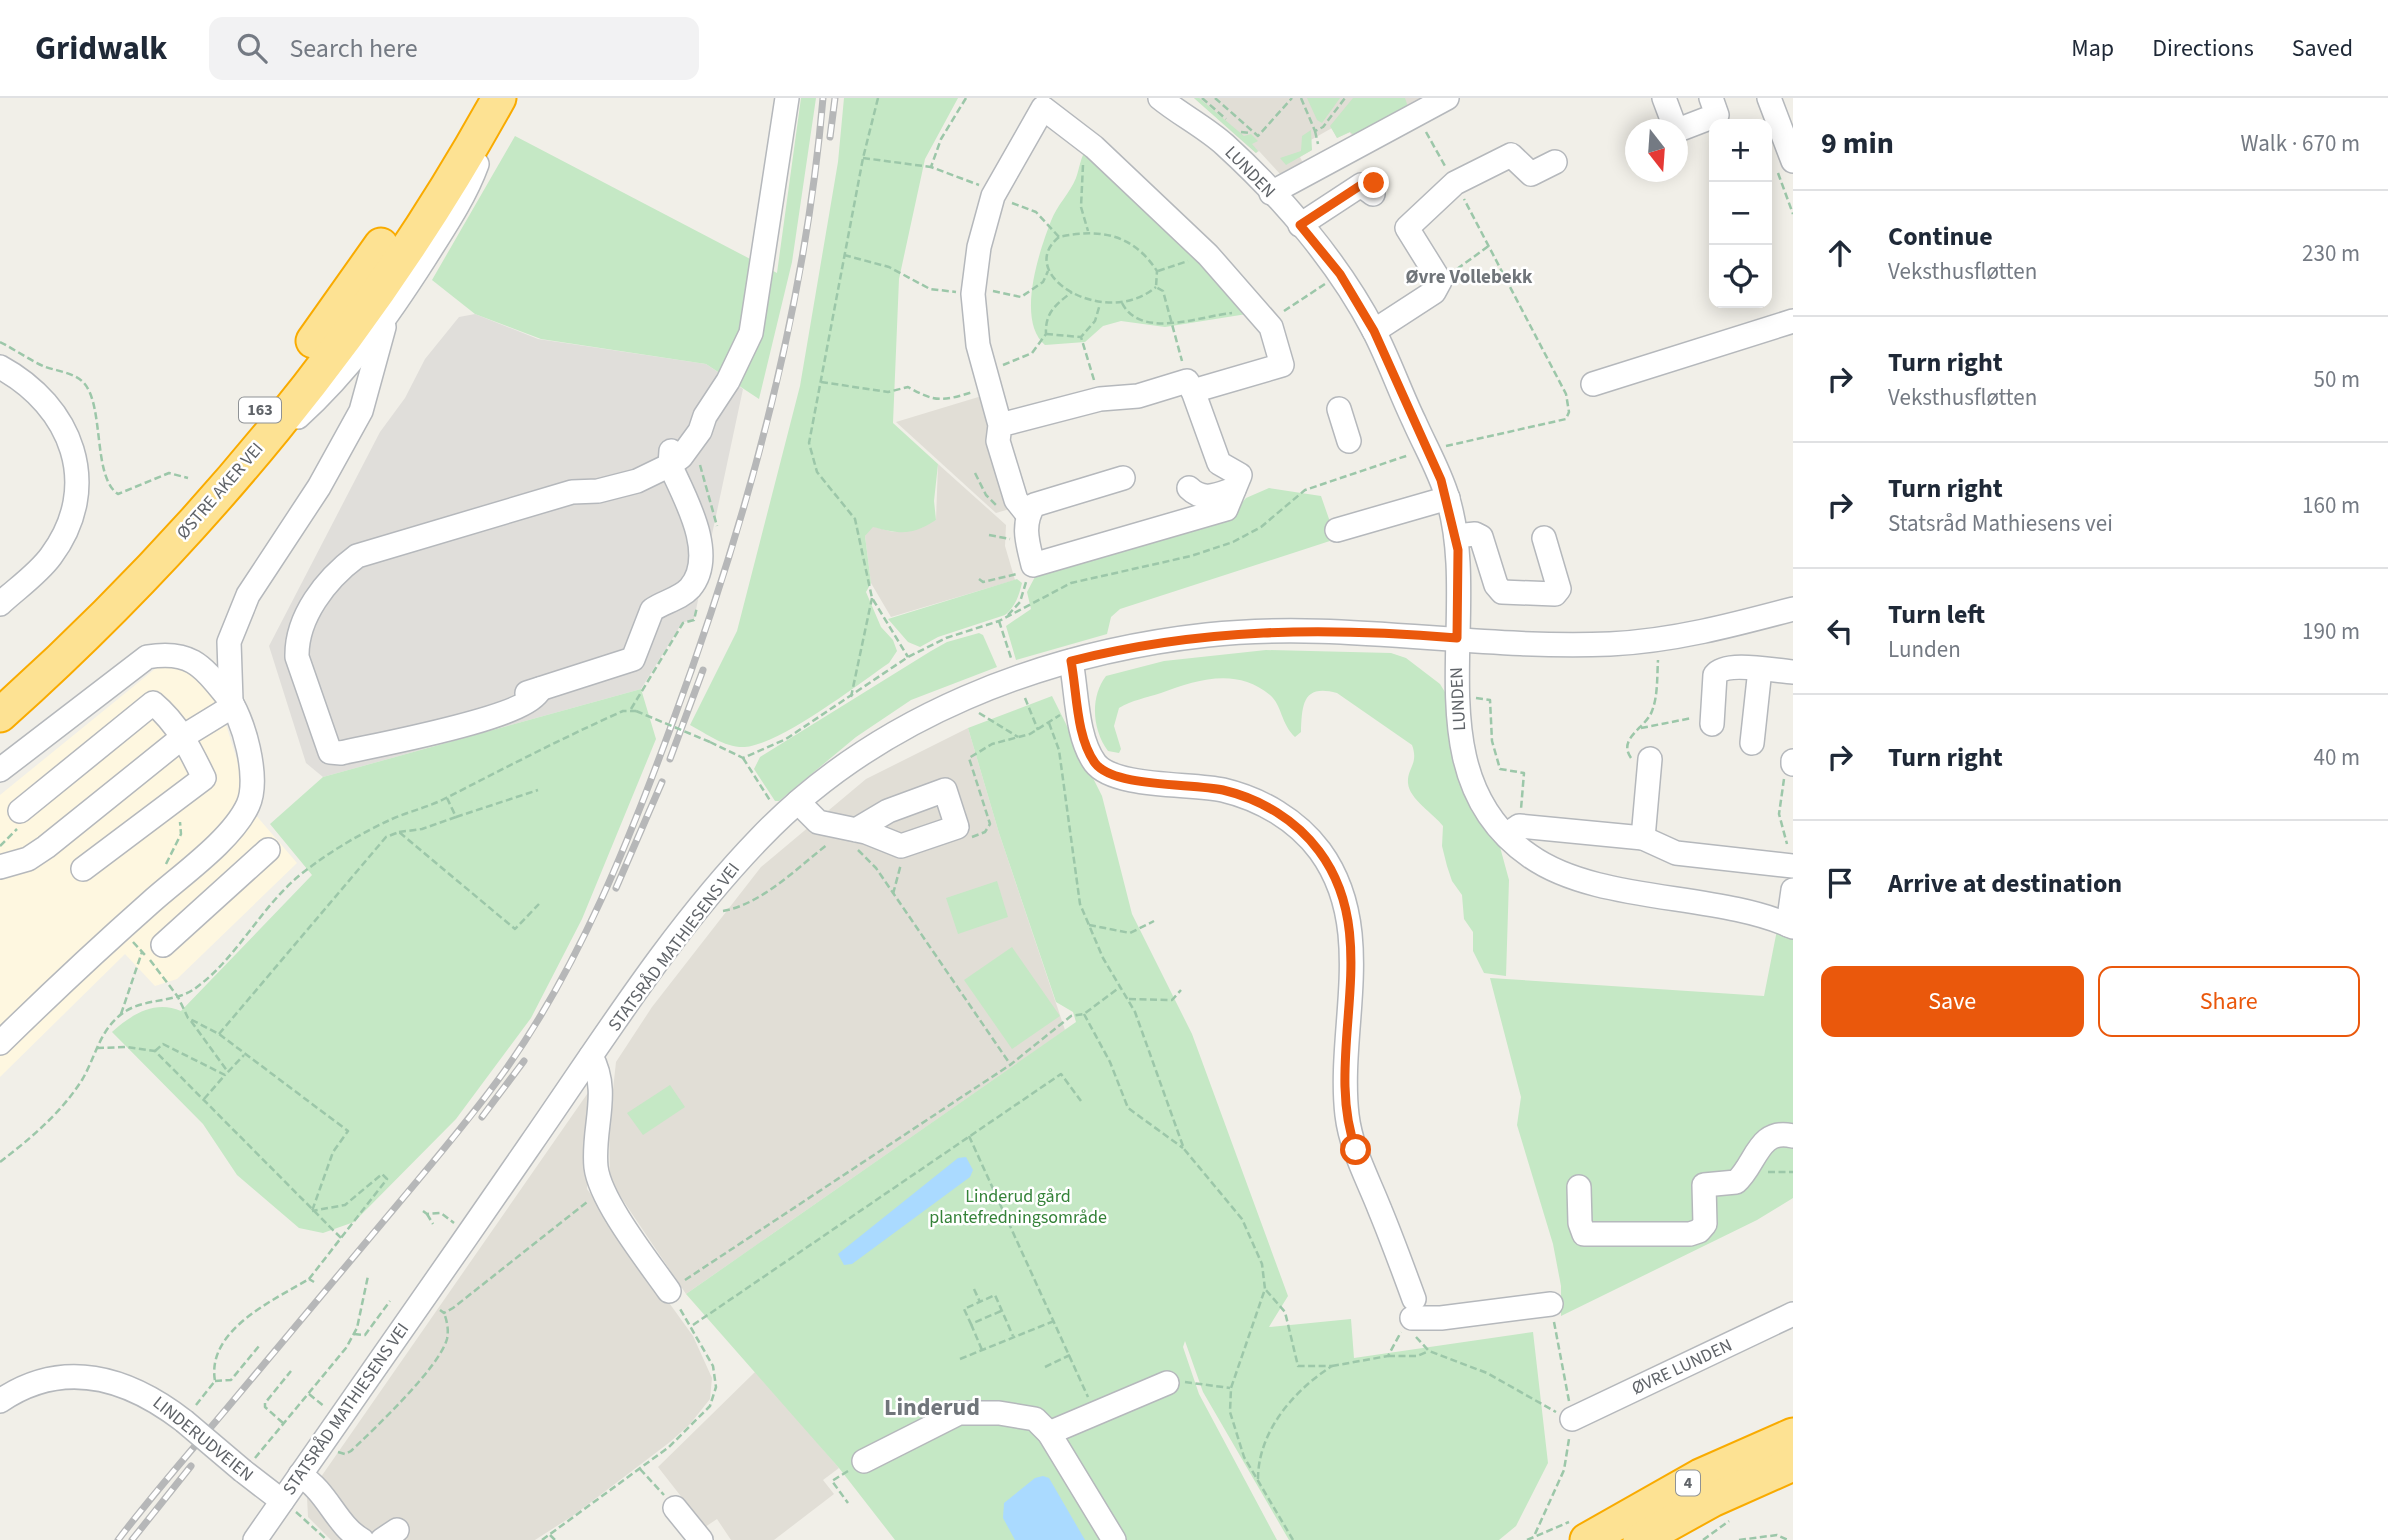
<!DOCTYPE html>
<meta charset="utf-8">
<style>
:root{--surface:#fff;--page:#f2f2f3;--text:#1f2937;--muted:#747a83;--line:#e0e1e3;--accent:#ea580c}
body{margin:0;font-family:"Source Sans 3",sans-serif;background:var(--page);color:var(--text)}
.controls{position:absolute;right:21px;top:21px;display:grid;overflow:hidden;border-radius:14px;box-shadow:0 4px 18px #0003}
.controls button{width:63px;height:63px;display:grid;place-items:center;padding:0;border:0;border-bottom:2px solid var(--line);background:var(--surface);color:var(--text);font:35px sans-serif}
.compass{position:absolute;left:1625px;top:21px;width:63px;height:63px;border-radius:50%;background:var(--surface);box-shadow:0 4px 18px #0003;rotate:163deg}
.stop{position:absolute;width:21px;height:21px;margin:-16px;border:5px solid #ea580c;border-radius:50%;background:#fff}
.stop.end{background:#ea580c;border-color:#fff;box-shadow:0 2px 7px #0008}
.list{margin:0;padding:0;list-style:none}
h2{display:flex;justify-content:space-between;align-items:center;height:91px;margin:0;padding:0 28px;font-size:30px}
h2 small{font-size:23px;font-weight:400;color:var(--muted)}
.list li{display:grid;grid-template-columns:46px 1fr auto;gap:21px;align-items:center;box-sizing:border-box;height:126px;padding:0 28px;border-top:2px solid var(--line)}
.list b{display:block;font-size:26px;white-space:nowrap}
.list p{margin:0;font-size:23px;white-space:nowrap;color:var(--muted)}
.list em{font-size:23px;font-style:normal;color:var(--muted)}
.actions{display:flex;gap:14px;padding:21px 28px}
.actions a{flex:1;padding:16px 0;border:2px solid var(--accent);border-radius:14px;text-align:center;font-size:24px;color:var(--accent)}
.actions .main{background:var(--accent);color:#fff}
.icon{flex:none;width:38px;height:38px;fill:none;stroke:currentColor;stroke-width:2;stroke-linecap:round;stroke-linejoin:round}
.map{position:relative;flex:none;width:1793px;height:1442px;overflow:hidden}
header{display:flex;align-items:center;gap:42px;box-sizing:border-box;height:98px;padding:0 35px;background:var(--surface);border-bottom:2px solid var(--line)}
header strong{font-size:33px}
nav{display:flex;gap:38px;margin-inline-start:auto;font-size:24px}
.search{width:490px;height:63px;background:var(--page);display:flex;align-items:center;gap:18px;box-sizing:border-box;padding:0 24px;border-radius:14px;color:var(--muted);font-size:26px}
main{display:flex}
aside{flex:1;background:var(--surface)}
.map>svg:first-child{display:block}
.commercial{fill:#fef7e0}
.industrial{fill:#e0deda}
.education{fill:#e1ded6}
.green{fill:#c5e8c5}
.water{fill:#aadaff}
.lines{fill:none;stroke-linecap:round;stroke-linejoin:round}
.minor-casing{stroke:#b5b8bc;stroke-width:26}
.highway-casing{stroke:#f9ab00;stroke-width:37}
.path{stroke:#9cc7a9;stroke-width:2.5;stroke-dasharray:7 3.5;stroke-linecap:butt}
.minor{stroke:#fff;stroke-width:23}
.highway{stroke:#fde293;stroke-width:33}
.rail-casing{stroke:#b6b7b8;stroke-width:7}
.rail{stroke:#fff;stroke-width:4.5;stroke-dasharray:13;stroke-linecap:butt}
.minor-bridge-casing{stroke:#b5b8bc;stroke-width:26;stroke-linecap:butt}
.path-bridge{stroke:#9cc7a9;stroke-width:2.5;stroke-dasharray:7 3.5;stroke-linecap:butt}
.minor-bridge{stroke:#fff;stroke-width:23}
.route{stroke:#ea580c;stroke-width:9}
.labels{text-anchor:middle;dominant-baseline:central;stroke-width:5;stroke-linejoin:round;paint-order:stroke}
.shield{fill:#fff;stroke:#8f9295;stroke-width:2}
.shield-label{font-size:16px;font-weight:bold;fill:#5f6368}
.street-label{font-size:18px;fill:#5f6368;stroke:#fff}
.park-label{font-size:18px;fill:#348238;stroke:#fff}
.neighbourhood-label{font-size:19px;font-weight:bold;fill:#70757a;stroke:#fff}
.district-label{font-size:24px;font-weight:bold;fill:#70757a;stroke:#fff}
</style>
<header>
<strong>Gridwalk</strong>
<div class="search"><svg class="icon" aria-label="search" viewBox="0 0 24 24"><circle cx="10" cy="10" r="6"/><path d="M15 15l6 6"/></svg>Search here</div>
<nav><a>Map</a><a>Directions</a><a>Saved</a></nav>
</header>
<main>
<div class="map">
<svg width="1793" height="1442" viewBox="0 0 1793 1442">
<rect width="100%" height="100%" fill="#f1efe8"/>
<!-- commercial -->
<polygon class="commercial" points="166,562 182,562 217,598 242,678 241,700 297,765 177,881 155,888 125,856 0,979 0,697"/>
<!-- industrial -->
<polygon class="industrial" points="475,216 538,241 706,266 743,291 694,521 682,525 641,591 323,679 306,665 269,548 380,334 405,300 425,261 459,219"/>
<!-- education -->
<g class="education">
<polygon points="1194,0 1434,0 1351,37 1350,34 1337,40 1332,30 1309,43 1312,52 1300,59 1303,65 1281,77 1259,53 1256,55"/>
<polygon points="985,297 1013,410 996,415 896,324"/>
<polygon points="938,366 1006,427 1005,448 1015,482 891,519 871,485 865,438 872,428 893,434 936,422"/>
<polygon points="968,630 999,735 1065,932 686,1196 610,1083 609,1028 616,964 652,909 761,769 866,681"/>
<polygon points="592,989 587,1091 693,1238 712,1280 710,1301 690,1326 670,1344 574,1417 535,1442 331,1442 308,1419 307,1399"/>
<polygon points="756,1273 839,1370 823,1382 834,1396 774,1442 731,1442 717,1421 705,1429 658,1369"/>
</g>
<!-- green -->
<g class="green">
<polygon points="801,0 816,0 792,164 759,301 706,266 541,241 475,216 432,182 515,38 777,175"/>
<path d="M844,0H958L925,61L899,181L893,325L938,366L934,403L936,422C911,438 900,436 873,429L865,438L871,485L866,494L881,529L893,542L897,553L889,565C857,587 781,646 745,649C725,650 707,636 690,627L737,533L800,288L838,64Z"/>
<polygon points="1194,0 1199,0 1244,38 1251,36 1258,43 1252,46 1258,53 1256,55"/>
<polygon points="1307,0 1340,0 1322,25 1317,22"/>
<polygon points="1353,0 1405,0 1408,9 1358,40 1350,34 1337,40 1330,28"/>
<polygon points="1311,32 1312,52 1286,67 1280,60 1301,53 1302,38"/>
<path d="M1087,50L1253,215L1165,229L1121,223L1103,228L1085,244L1045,247C1016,222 1039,154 1051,123C1057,107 1070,95 1076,80C1080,69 1080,60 1087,50Z"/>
<polygon points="1269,390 1321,398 1336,441 1120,511 1111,519 1107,536 1016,562 1006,528 1031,511 1027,494 1037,475 1232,416 1246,400"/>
<path d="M1017,481L1022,485C1019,498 1015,509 1005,517L938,539L920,549L908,544L888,521Z"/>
<polygon points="979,535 983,537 997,569 911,602 856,639 779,703 775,703 754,671 760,659 931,553 947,544"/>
<path d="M1266,552L1391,555L1406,560L1440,586L1448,599L1456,674L1500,749L1509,782L1506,878L1484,875L1473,853V834L1464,821L1462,797L1452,783L1447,768L1442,748L1443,728C1434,716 1409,701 1408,685C1407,670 1419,666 1412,647L1337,595C1303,586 1302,606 1301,634L1295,639C1281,626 1282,607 1270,597C1236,569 1197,582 1161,595C1146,600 1132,602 1119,610L1114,628L1121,651L1119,655L1108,653C1092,631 1090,599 1106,578L1164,563Z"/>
<path d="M641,591L656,641L582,821L531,920L456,1021L354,1124L323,1135L299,1130L237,1077L203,1026L112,934C132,916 155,902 181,913L312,777L270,726L323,679Z"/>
<polygon points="1052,598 1102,698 1132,816 1192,936 1288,1198 1269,1229 1351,1221 1354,1260 1533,1234 1548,1365 1516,1428 1499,1442 1289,1442 1203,1294 1185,1243 1183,1249 1199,1296 1277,1442 895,1442 839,1370 686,1196 1076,924 1073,914 1056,904 999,735 968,630"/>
<polygon points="997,783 1008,819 958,836 946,800"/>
<polygon points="1777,832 1793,839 1793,1100 1757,1122 1561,1218 1561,1188 1553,1146 1517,1027 1521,999 1490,880 1764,898"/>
<polygon points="1012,849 1060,918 1012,951 964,882"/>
<polygon points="670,987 685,1009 643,1037 627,1015"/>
</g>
<!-- water -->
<g class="water">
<polygon points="966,1059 973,1072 970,1079 852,1166 844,1167 838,1156 958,1060"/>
<polygon points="1043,1378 1049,1380 1085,1442 1015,1442 1003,1420 1004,1405 1035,1380"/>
</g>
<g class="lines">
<!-- minor casing -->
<g class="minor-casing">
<g id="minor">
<path d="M1160,0C1181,17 1205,29 1225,47C1282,99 1338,164 1374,233C1389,262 1400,294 1414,323C1425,348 1439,372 1447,398C1484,514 1410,675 1530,758C1598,806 1717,794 1793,829"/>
<polyline points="1664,0 1676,32"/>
<polyline points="1769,0 1793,63"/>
<polyline points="1678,32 1717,17 1711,0"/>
<polyline points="1271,95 1447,0"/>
<polyline points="1300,127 1361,87 1373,96"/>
<polyline points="1374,233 1434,194 1440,183 1407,130 1455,85 1511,57 1531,76 1555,64"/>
<path d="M0,269C72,308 103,388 51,458C38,476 16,491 0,506"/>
<polyline points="1593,286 1793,223"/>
<polyline points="1339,311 1349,343"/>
<path d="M298,319C349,273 388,218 425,160C444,130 465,99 477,66"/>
<polyline points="1000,327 1100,301 1138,298 1187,283 1193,293 1282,267 1271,229 1208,157 1094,49 1043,10 993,98 979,149 973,196 978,247 1000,327 998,343 1016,402 1028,417"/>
<path d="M1123,380L1034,407C1021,427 1028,446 1033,467L1226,411L1240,377L1219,365L1193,293"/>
<path d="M1189,390C1203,404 1217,397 1234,391"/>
<polyline points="1337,432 1448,400"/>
<polyline points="1456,438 1475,436 1481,439 1496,487 1502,494 1555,496 1559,491 1544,440"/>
<path d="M1071,563C1077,594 1076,639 1095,665C1114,690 1192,685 1223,692C1261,701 1297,722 1320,753C1377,831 1337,930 1347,1017C1351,1051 1368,1081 1380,1112C1392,1141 1403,1171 1414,1201"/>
<path d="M540,591C530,620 375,647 341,655L330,654L297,559C296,519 326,481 357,458L572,394L598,393L637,383L670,367L681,359L700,333L705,318L728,283L751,235L787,0"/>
<path d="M527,595L633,561L652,512C663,504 680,501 690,490C718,457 685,400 670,367L671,353"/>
<polyline points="231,603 229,544 248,497 319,389 361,313 384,229"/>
<path d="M1712,626L1715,577C1726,562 1775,573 1793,574"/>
<polyline points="1752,645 1760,571"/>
<polyline points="1793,666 1793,663"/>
<path d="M0,672L147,559C189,552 201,566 226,597C244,619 260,681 248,707C232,742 180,778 151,804C99,850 49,897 0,945"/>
<polyline points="798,704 818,724 866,734 901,748 957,729 945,692 888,713 856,732"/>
<path d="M20,713L153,605C178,626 190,651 204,680L83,771"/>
<polyline points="1506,737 1519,728 1643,740 1676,755 1793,768"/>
<polyline points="1643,740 1650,661"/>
<polyline points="0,769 28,761 46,749 184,638 233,608"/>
<polyline points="1788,827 1793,792"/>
<polyline points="163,847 268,752"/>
<path d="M591,958C611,994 592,1030 596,1069C600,1103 648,1163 669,1193"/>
<path d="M1579,1089L1580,1125L1584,1136H1690L1699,1133L1705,1126L1704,1087L1736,1084C1756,1067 1758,1029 1793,1038"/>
<polyline points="1412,1220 1441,1220 1551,1206"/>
<path d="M0,1303C63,1260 127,1279 184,1323"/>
<polyline points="1572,1321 1793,1216"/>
<polyline points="1049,1335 1167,1285"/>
<polyline points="864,1363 959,1315 999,1315 1035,1321 1049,1335 1114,1442"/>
<polyline points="243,1373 282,1403"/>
<path d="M300,1377C328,1394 336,1427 362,1442"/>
<polyline points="675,1410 701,1442"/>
<path d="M255,1442C347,1310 439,1179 530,1047C603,942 671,832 760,740C876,619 1043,555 1207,537C1343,522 1476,552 1610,546C1673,543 1733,527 1793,511"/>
<polyline points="382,1442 397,1432"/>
</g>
</g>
<!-- highway casing -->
<g class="highway-casing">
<g id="highway">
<polyline points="313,243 381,147"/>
<path d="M0,617C197,441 371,232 499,0"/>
<polyline points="1587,1442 1700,1378 1793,1337"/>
<polyline points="1640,1442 1712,1402 1793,1366"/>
</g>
</g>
<!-- path -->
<g class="path">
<polyline points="878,0 863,60 809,345 817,374 855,421 872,500 908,559"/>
<polyline points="966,0 941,41 931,69 979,87"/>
<polyline points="1202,0 1226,21"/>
<polyline points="1215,0 1258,38 1292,0"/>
<polyline points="1301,0 1315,33 1323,29 1345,0"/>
<polyline points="1315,33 1318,46"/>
<polyline points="1241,34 1250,35"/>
<polyline points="1426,34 1445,68"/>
<polyline points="863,60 931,69"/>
<polyline points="1083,67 1081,109 1088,133"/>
<polyline points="1778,75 1793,116"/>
<path d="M1012,105L1036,114L1059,139C1100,130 1133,136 1157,173L1156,189L1163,193L1182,263"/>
<path d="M1059,139C1013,176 1105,232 1156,189"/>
<polyline points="844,157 889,169 930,191 956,194"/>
<polyline points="1457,171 1490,147"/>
<polyline points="1158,173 1188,163"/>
<polyline points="993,193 1021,199 1043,184 1048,173"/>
<path d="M1122,205C1141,242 1200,218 1232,215"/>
<polyline points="1284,213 1325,186"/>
<polyline points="1046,236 1081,239"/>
<path d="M0,244C14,251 28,261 43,268C55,273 73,274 83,284C105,306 92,379 118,396L169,375L188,380"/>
<path d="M1003,267L1032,255L1046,236C1045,215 1055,207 1072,194"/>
<polyline points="1094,282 1081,239 1095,223 1100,206"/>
<path d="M821,284L888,294L908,289C936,305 943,303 973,294"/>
<polyline points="1446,348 1566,321 1569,314 1566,296 1464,101"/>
<polyline points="700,367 717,428"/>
<polyline points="975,375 986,397 996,407"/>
<polyline points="989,437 1010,441"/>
<polyline points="979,481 983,484 1017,476"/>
<polyline points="1008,517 1020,504 1026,484"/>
<polyline points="999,523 1011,560"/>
<polyline points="851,599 872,500"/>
<polyline points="1025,600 1038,632"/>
<polyline points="1476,600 1490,602 1492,643 1500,671 1524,675 1521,711"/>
<polyline points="631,611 683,525 694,522 697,509"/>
<polyline points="979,615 1018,639"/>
<polyline points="1049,625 1059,652 1080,806 1103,860 1135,914 1184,1051 1242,1121 1262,1166 1265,1191 1231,1290 1230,1314 1244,1359 1293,1442"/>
<polyline points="1641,630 1692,620"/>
<polyline points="710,644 743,660 786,641 908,559 946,540 999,523 1071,485 1191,458 1233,444 1261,429 1305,392 1409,357"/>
<polyline points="743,660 771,704"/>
<path d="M1631,660C1617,640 1646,630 1652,613C1658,598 1657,578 1658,562"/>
<polyline points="1784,681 1779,716 1787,746"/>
<polyline points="456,719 538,692"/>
<polyline points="399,734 422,731 456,719 447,700"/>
<polyline points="972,739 985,734 990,726 969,660 992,646 1030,636 1060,617"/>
<polyline points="0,748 17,731"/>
<polyline points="858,752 876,770 1010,966"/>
<polyline points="166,766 181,736 180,724"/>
<polyline points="893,796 901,766"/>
<path d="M723,813C762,806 797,770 828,746"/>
<polyline points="1089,827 1130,835 1154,823"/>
<polyline points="133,844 145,857"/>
<polyline points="150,862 178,899 188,920 219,936 348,1033 333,1054 312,1113"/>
<polyline points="1129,901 1172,902 1181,892"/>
<polyline points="121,916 142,854"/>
<polyline points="1084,916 1110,964 1128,1010 1183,1050"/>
<polyline points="191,923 228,974"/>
<polyline points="219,936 386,739 399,734 515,831 539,806"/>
<polyline points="97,950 126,949 155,953 341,1140"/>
<polyline points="155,953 163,946 225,977 244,957"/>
<polyline points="204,1001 225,977"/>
<polyline points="969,1038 1088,1299"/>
<path d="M0,1064C30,1041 61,1015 82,982C95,960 99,935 119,918C142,898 174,907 197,889C235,861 258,815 293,783C320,759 359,736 392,721C410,713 429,709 446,700C505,670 562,640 623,613H636"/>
<polyline points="1768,1074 1793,1074"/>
<polyline points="423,1113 427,1116 441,1115 454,1125"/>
<polyline points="427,1116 433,1126"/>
<polyline points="309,1181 387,1081 382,1076 345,1107 312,1113"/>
<polyline points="685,1182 1010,967 1071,918 1084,916 1120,889"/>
<polyline points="974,1191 980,1204"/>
<polyline points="440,1212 444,1215 453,1210 587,1104"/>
<polyline points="1001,1213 971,1226 964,1211 995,1197 1013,1238"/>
<polyline points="1554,1224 1569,1303"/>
<polyline points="971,1226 982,1252"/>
<polyline points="693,1227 1061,976 1081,1003"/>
<polyline points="354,1236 365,1237 390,1203"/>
<polyline points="1416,1239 1429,1253 1487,1275 1556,1314"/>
<polyline points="1388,1258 1417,1258 1429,1253"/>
<polyline points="960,1261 1054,1223"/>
<polyline points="1332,1268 1388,1258 1401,1234"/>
<polyline points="1045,1269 1070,1257"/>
<polyline points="215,1283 231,1282 259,1248"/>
<polyline points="1185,1284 1230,1290"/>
<polyline points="309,1296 325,1309"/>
<path d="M196,1307L215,1283C206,1232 274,1202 309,1181L314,1184"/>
<polyline points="283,1325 265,1309 265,1305 291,1273"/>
<path d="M338,1354L345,1356L351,1353C374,1331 439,1270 447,1241C449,1232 447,1223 444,1215"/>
<polyline points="255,1360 346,1250 357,1230 368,1178"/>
<polyline points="640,1371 664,1397"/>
<polyline points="848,1373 832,1383 848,1405"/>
<path d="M1258,1381C1258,1334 1293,1293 1332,1268H1298L1285,1214L1265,1191"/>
<polyline points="296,1414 327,1442"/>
<polyline points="1535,1436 1564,1372 1569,1341"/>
<polyline points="550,1437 555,1442"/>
<polyline points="542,1442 669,1349 710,1308 716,1289 713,1268 679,1209"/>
<polyline points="1527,1442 1569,1424"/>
<polyline points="1703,1442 1729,1423"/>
<polyline points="1739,1442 1777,1437 1788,1442"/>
</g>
<!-- minor -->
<use href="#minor" class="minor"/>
<!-- highway -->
<use href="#highway" class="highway"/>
<!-- rail casing -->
<g class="rail-casing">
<g id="rail">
<polyline points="830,39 835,0"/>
<polyline points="670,661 703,572"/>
<polyline points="616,790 662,684"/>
<polyline points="482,1019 524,963"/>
<path d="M118,1442C153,1396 191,1353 228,1309C287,1239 345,1169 403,1100C438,1058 474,1016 506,971C580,866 629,743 673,623C747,423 805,213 823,0"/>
<polyline points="132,1442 191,1368"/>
</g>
</g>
<!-- rail -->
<use href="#rail" class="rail"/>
<!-- minor-bridge casing -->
<g class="minor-bridge-casing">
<polyline id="minor-bridge" points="184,1323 243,1373"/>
</g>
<!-- path-bridge -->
<polyline class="path-bridge" points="636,613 710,644"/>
<!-- minor-bridge -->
<use href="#minor-bridge" class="minor-bridge"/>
</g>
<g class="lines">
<!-- route -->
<path class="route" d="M1356,1052C1321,958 1386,842 1319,753C1296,722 1261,701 1223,692C1192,685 1114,690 1095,665C1076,639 1077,594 1071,563C1202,530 1324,529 1457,540L1458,452L1441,382L1374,233L1340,176L1300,127L1361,87L1374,85"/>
</g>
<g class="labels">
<!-- shield labels -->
<g class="shield">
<rect x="239" y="299.5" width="42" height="25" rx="5"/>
<rect x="1676" y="1372.5" width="24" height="25" rx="5"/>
</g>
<g class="shield-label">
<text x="260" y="312">163</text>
<text x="1688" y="1385">4</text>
</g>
<!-- street labels -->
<g class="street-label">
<text transform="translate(1250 74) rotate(46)">LUNDEN</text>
<text transform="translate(220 393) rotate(-49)">ØSTRE AKER VEI</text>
<text transform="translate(1458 601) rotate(-93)">LUNDEN</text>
<text transform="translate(674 849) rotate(-53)">STATSRÅD MATHIESENS VEI</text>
<text transform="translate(1682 1269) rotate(-25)">ØVRE LUNDEN</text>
<text transform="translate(346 1311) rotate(-55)">STATSRÅD MATHIESENS VEI</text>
<text transform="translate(203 1341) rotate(39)">LINDERUDVEIEN</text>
</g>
<!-- park labels -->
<g class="park-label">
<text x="1018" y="1098">Linderud gård<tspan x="1018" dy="21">plantefredningsområde</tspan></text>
</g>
<!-- neighbourhood labels -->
<g class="neighbourhood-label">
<text x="1469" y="179">Øvre Vollebekk</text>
</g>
<!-- district labels -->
<g class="district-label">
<text x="932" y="1309">Linderud</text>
</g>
</g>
</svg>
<div class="controls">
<button>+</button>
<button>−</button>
<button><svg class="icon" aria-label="locate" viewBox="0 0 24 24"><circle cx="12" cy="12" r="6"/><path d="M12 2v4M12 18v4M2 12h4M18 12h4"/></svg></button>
</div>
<svg class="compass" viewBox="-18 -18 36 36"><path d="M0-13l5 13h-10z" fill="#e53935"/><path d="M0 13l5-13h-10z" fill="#747a83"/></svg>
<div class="stop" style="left:1356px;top:1052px"></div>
<div class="stop end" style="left:1374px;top:85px"></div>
</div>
<aside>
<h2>9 min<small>Walk · 670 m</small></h2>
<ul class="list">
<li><svg class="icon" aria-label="ahead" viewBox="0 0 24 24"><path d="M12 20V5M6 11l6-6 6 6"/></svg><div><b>Continue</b><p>Veksthusfløtten</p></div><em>230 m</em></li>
<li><svg class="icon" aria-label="right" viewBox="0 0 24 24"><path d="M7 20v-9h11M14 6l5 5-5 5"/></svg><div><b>Turn right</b><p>Veksthusfløtten</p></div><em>50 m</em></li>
<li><svg class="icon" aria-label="right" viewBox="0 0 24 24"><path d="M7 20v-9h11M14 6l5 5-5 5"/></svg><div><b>Turn right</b><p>Statsråd Mathiesens vei</p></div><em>160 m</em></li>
<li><svg class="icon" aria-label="left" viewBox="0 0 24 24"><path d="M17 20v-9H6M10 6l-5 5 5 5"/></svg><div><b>Turn left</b><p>Lunden</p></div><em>190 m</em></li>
<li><svg class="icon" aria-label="right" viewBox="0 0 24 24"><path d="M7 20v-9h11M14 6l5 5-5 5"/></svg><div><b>Turn right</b></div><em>40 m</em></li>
<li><svg class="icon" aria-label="arrive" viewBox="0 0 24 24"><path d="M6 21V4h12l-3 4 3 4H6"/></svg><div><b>Arrive at destination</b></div></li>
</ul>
<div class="actions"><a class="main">Save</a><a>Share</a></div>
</aside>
</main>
